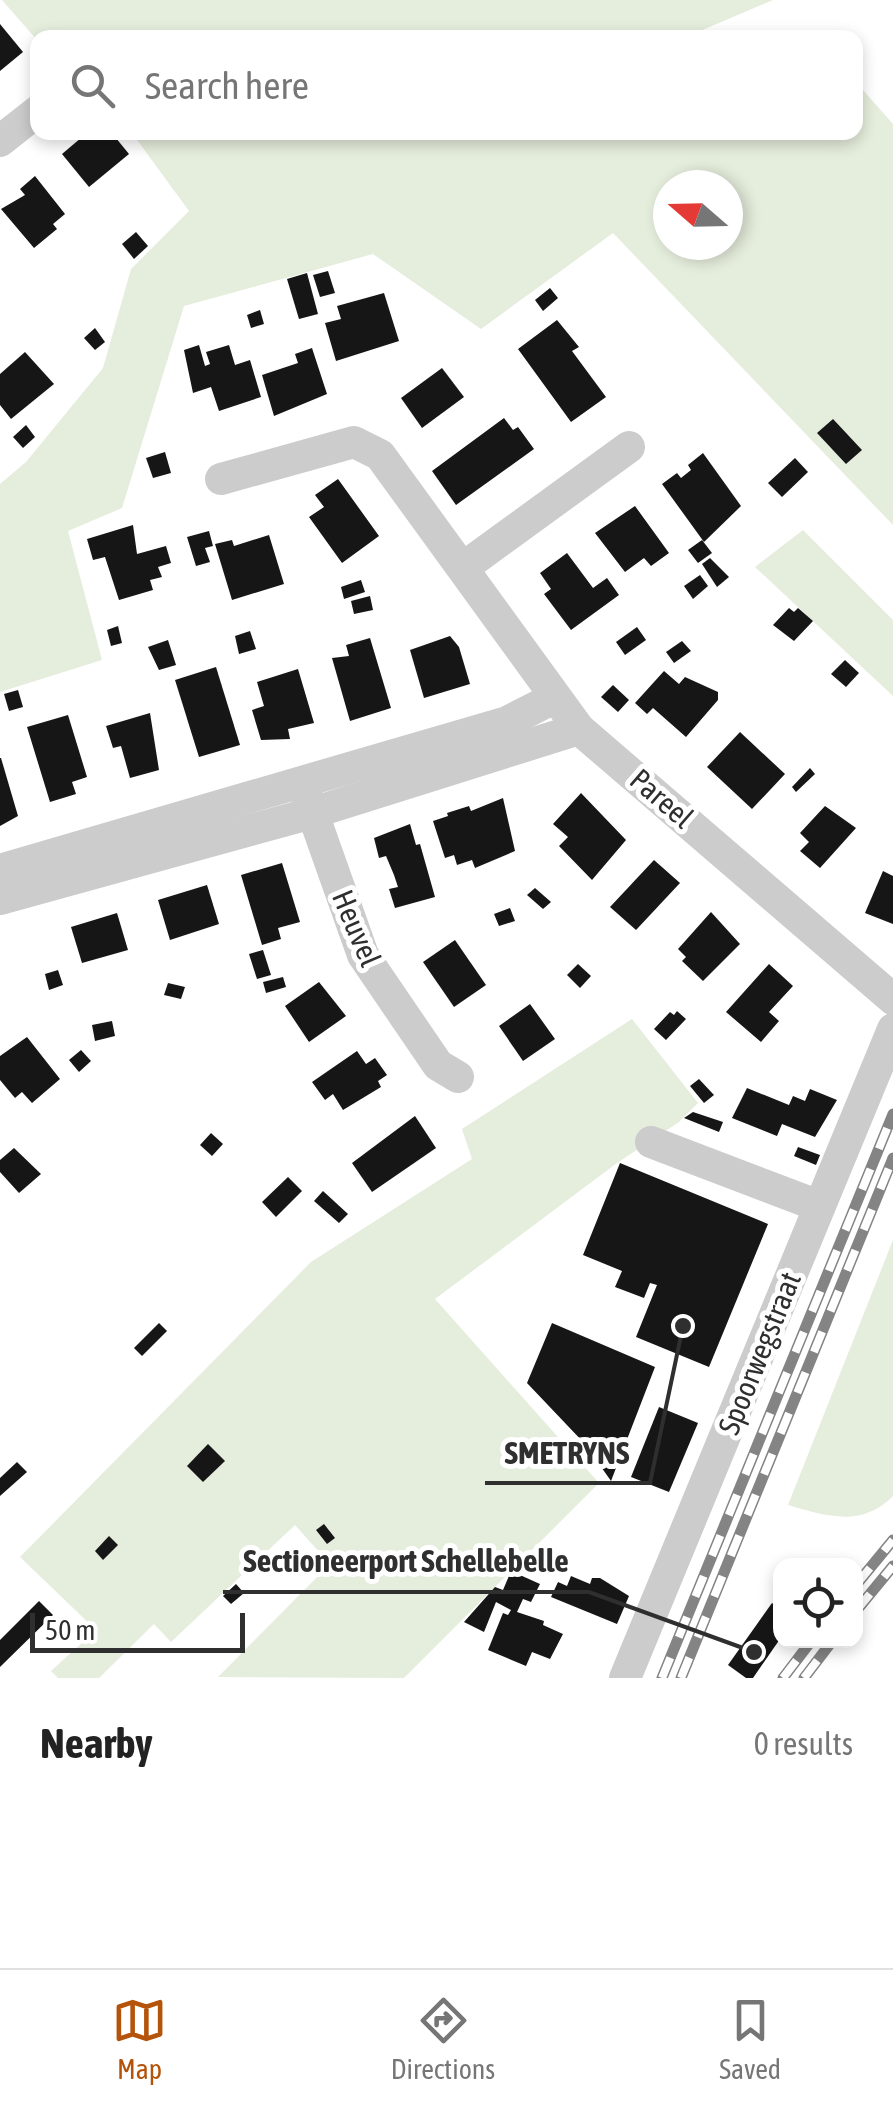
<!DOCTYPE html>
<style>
:root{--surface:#fff;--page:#f2f2f2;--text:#222;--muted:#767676;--line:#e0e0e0;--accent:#b45309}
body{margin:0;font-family:"Asap Condensed",sans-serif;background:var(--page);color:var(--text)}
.controls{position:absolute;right:30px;bottom:30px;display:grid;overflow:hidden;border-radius:20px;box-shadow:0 5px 15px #0003}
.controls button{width:90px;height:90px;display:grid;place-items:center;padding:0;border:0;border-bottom:2px solid var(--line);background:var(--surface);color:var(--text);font:50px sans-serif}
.compass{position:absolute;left:653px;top:170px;width:90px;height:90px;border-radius:50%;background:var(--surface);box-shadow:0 5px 15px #0003;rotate:290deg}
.scale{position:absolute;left:30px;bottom:25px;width:215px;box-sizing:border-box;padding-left:10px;border:5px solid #2f2f2f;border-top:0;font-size:28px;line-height:35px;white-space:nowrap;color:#2f2f2f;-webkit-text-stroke:8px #fff;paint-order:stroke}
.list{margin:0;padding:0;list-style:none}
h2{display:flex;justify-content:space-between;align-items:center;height:130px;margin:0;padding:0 40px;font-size:42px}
h2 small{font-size:32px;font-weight:400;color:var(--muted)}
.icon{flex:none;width:55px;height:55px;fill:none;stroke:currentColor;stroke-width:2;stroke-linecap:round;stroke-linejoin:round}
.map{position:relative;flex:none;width:893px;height:1678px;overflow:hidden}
.search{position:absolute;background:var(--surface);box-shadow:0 5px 15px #0003;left:30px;right:30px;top:30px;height:110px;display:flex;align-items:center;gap:25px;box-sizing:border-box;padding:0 35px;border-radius:20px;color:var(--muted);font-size:38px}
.sheet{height:290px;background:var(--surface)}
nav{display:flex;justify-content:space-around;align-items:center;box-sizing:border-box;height:140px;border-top:2px solid var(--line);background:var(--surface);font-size:28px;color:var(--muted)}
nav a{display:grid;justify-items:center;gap:5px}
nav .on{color:var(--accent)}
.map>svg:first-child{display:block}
.green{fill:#e5eddc;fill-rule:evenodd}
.building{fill:#161616}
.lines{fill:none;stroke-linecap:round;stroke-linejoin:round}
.minor{stroke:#ccc;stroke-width:32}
.rail-casing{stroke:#848484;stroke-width:11}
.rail{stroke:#fff;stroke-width:8;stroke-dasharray:22;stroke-linecap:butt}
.labels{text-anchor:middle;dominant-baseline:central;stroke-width:10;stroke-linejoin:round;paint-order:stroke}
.street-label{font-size:30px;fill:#2f2f2f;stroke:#fff}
.leader{fill:none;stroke:#2f2f2f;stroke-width:4}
.callout-dot{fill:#2f2f2f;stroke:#fff;stroke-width:4}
.callout-label{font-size:32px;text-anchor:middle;font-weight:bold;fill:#2f2f2f;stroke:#fff;stroke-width:10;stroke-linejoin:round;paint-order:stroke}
</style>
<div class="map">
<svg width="893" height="1678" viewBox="0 0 893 1678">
<rect width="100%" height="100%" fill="#fff"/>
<!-- green -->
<g class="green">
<polygon points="2,0 773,0 686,37 37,40"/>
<path d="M856,82L893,124V525L613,233L481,329L373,254L184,306L122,508L68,531L102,660L0,692V484L26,462L103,368L131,269L189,211L132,133L856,132ZM668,185H728V245H668Z"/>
<polygon points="803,530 893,620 893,696 755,567"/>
<polygon points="632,1019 698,1103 679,1122 617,1163 435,1299 599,1483 404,1678 218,1677 330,1564 295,1525 171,1642 154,1624 99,1678 58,1678 51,1671 96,1630 20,1557 311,1262 472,1159 462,1129"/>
<path d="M893,1240V1496C862,1528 826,1516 788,1505Z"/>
</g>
<!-- building -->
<g class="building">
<polygon points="0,24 23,52 0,71"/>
<polygon points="88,132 111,132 129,154 89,187 62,154"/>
<polygon points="35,176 65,214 53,224 57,229 34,248 1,209 25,195 20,189"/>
<polygon points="136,232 148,246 134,259 122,244"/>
<polygon points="328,271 335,293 320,297 313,275"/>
<polygon points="307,273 318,314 299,319 287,279"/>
<polygon points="550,288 558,298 543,311 535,300"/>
<polygon points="384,293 399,341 336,361 325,323 341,319 337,306"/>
<polygon points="260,310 264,324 251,328 247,315"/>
<polygon points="557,320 579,347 572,351 606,397 571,422 518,349"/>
<polygon points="95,328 105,342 95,350 84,338"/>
<polygon points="199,345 205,366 210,364 206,352 229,345 235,365 250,360 261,397 219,411 211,387 193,393 184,350"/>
<polygon points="312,348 327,394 274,416 262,375 298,363 295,354"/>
<polygon points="25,352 54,384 11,419 0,405 0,374"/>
<polygon points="442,368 464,397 422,428 401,398"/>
<polygon points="504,418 513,430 518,427 534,449 456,505 432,471"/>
<polygon points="833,419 862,450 846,464 817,433"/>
<polygon points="26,425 35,437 23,448 13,437"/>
<polygon points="165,452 171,473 153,478 146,458"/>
<polygon points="703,453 741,506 704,542 662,484 677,473 681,478 691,470 688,465"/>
<polygon points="795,458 808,472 782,497 768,483"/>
<polygon points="338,479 379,536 342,563 309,517 324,507 315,495"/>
<polygon points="635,506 669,553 651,566 644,558 625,572 595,533"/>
<polygon points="133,525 137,554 166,546 171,563 158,567 162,577 150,580 153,590 119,600 105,557 93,560 87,539"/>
<polygon points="209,531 213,546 205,548 210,562 196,566 187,537"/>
<polygon points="269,535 284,584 232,600 215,544 232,540 234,546"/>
<polygon points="702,540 712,553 698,563 688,550"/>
<polygon points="567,553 593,588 607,578 619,595 571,630 544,594 551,589 540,573"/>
<polygon points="710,558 729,577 717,587 702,564"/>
<polygon points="700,575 708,586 693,599 684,586"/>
<polygon points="361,580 365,592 344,599 341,587"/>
<polygon points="370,596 373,610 354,614 351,601"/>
<polygon points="789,608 794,612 798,608 813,621 794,641 773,625"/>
<polygon points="118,626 122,643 111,646 107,630"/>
<polygon points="637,627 646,640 625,655 616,642"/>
<polygon points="250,631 256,649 239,654 235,636"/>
<polygon points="450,636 459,647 470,684 424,698 410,650"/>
<polygon points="370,638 391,708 350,721 332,658 349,656 346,645"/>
<polygon points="168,640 176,665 159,670 148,647"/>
<polygon points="682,641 691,651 674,663 666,652"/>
<polygon points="845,660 859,673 846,687 831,674"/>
<polygon points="216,667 240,745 199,757 175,680"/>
<polygon points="298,669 314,723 288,729 290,739 261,740 252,710 264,706 257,682"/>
<polygon points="664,671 679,684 685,677 718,692 718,700 686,737 653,708 647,714 635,703"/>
<polygon points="613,685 629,700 618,712 601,697"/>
<polygon points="18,690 23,707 9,711 4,694"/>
<polygon points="150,713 159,770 130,778 121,746 113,748 106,726"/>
<polygon points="68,715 87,777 72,782 76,794 50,802 27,727"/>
<polygon points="740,732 785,774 752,809 707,767"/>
<polygon points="1,758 18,816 0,826 0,758"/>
<polygon points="810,768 815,774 796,792 792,787"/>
<polygon points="581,793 626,840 592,880 559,846 568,837 553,824"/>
<polygon points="503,798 515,851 475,868 472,860 457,865 454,855 445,858 433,821 448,816 447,813 469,806 471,811"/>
<polygon points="825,806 856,828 820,868 800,851 809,842 800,833"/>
<polygon points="410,824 416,845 420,844 435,897 395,908 389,889 398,887 394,875 386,856 379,858 374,838"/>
<polygon points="654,860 680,883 636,930 610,907"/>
<polygon points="282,863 300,922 278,928 281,939 262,945 241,875"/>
<polygon points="883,871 893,876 893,924 865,913"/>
<polygon points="207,885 219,924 170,940 158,900"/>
<polygon points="535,888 551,902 543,909 527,895"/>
<polygon points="510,908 515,921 499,926 494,914"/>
<polygon points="711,912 740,944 703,981 682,961 686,957 678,949"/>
<polygon points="117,913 128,950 82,963 71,927"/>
<polygon points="455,940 486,985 454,1007 423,962"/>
<polygon points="263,950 271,975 257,979 249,954"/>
<polygon points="578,964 591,976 580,988 567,975"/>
<polygon points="769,964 793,986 769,1012 779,1021 761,1042 726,1012"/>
<polygon points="58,970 63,985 49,990 45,974"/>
<polygon points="283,977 286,987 266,993 263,982"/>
<polygon points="319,982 346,1016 309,1042 285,1006"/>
<polygon points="168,983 185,987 181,999 164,995"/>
<polygon points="530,1004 555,1039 523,1061 499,1026"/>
<polygon points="677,1011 686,1019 666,1040 654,1029 670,1012 674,1015"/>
<polygon points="112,1021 115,1036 95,1041 92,1025"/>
<polygon points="27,1037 60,1079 32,1103 22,1092 15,1098 0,1080 0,1056"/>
<polygon points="81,1050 91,1061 79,1072 69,1060"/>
<polygon points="357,1051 366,1064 375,1058 387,1075 378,1081 381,1087 343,1110 333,1094 325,1100 312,1082"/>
<polygon points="699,1079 714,1095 704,1103 690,1086"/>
<polygon points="747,1088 789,1105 793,1096 805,1101 810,1089 837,1100 815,1137 782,1124 777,1136 732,1118"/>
<polygon points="693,1112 723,1122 719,1132 684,1118"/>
<polygon points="415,1116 436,1148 372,1192 352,1163"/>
<polygon points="211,1133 223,1144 212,1156 200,1145"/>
<polygon points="798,1147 820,1155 816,1165 794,1156"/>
<polygon points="14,1148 41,1174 19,1193 0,1172 0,1160"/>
<polygon points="620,1163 768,1224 709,1367 636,1337 657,1285 650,1283 644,1298 615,1287 622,1271 583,1255"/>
<polygon points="288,1177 302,1191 276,1217 262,1202"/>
<polygon points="323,1191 348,1214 339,1223 314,1201"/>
<polygon points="159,1323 167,1331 142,1356 134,1348"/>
<polygon points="552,1323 655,1367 611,1481 585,1444 527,1383"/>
<polygon points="659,1407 698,1423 669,1492 631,1477"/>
<polygon points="208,1444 225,1461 203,1482 187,1466"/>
<polygon points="17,1462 27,1472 0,1496 0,1478"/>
<polygon points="324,1524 335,1538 327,1544 316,1530"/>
<polygon points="109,1536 118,1545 103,1560 95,1551"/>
<polygon points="511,1571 540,1584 531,1602 523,1599 517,1612 544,1621 543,1625 563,1634 550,1659 532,1652 526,1666 488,1650 503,1613 508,1615 511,1610 496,1602 484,1632 464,1622 495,1587 503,1590"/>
<polygon points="571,1576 590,1584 592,1578 600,1578 629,1596 617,1624 551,1597 558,1582 567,1586"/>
<polygon points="236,1584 244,1593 231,1604 223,1596"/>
<polygon points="39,1601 53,1615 0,1667 0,1640"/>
<polygon points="772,1603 780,1609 780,1639 753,1678 746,1678 728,1665"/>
</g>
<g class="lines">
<!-- minor -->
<g class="minor">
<polyline points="0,141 38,111"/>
<polyline points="221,479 354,442 380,455 579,729 893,999"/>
<polyline points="464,567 629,447"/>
<polyline points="305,791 363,955 438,1065 458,1077"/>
<polyline points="0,870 507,722 554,698"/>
<polyline points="0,899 312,813 579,729"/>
<polyline points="651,1142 819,1206"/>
<polyline points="625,1678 893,1029"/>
</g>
<!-- rail casing -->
<g class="rail-casing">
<g id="rail">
<polyline points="856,1585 893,1540"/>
<polyline points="856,1611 893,1566"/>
<polyline points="662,1678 893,1114"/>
<polyline points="681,1678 893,1158"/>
<polyline points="783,1678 812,1640"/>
<polyline points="804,1678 833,1640"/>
</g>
</g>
<!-- rail -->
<use href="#rail" class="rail"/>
</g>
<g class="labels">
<!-- street labels -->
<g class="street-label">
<text transform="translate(662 798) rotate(41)">Pareel</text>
<text transform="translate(357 928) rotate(67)">Heuvel</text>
<text transform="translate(759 1353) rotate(-68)">Spoorwegstraat</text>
</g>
</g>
<!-- callouts -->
<path class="leader" d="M683 1326L650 1483H485M754 1652L589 1592H223"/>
<g class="callout-dot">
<circle cx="683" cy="1326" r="10"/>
<circle cx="754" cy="1652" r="10"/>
</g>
<g class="callout-label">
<text x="567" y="1464">SMETRYNS</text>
<text x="406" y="1572">Sectioneerport Schellebelle</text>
</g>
</svg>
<div class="controls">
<button><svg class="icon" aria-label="locate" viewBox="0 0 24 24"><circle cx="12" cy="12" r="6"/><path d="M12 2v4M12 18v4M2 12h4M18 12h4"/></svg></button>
</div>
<svg class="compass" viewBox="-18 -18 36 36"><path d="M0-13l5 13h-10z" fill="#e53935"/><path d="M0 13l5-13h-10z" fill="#767676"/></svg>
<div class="scale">50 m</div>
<div class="search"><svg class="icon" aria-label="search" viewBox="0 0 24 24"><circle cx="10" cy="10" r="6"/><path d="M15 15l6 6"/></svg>Search here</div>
</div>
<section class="sheet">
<h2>Nearby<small>0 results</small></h2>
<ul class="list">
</ul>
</section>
<nav>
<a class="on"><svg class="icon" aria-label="map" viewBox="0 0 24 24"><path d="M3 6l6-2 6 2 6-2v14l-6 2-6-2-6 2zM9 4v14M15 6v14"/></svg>Map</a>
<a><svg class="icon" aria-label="directions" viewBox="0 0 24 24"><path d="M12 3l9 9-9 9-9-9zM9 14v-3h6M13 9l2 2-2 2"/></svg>Directions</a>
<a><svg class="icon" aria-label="saved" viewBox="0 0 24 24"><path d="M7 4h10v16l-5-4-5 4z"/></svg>Saved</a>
</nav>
